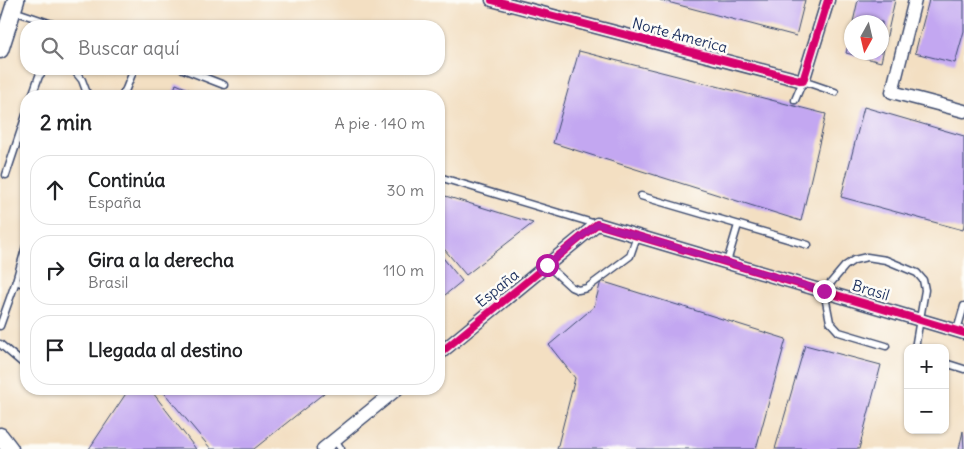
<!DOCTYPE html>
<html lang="es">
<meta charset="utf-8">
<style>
:root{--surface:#fff;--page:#f6f6f6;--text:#202124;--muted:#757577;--line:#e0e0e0}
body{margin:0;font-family:Delius,sans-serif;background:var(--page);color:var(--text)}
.controls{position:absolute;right:15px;bottom:15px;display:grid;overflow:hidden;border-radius:10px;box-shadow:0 1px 4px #0004}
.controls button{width:45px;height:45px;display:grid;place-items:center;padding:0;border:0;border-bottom:1px solid var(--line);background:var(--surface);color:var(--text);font:25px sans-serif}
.compass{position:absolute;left:844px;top:15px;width:45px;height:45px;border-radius:50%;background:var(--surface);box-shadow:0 1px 4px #0004;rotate:188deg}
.stop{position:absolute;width:15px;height:15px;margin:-11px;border:4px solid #b5179e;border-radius:50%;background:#fff}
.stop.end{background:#b5179e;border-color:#fff;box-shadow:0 1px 5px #0008}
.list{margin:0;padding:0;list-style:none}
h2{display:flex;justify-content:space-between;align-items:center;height:65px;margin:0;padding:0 20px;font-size:21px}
h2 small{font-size:16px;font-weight:400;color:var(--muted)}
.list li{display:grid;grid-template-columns:32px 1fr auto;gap:15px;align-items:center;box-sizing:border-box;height:70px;margin:0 10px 10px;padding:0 10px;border:1px solid var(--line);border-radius:20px}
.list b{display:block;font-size:19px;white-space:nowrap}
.list p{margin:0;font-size:16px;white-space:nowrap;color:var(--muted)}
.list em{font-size:16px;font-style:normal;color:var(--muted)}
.icon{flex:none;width:28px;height:28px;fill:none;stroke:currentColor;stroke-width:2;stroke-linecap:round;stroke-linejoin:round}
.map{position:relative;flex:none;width:964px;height:449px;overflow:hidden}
.search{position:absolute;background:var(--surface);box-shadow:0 1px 4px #0004;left:20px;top:20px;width:425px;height:55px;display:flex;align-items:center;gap:12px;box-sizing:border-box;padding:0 18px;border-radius:20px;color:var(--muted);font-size:19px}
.panel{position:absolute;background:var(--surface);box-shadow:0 1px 4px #0004;left:20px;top:90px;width:425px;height:305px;border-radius:20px}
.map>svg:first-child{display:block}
.building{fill:#c3a7f1}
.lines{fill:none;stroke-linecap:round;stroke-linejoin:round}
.service-casing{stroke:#3b496d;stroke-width:9}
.minor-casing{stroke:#3b496d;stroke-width:15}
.tertiary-casing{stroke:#3b496d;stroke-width:19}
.service{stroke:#fff;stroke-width:6}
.minor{stroke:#fff;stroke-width:12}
.tertiary{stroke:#fff;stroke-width:16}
.cycleway-casing{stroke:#fdfcf7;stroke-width:11}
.cycleway{stroke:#d6006c;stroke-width:8}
.route{stroke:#b5179e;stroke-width:6}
.labels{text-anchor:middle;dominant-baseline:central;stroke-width:5;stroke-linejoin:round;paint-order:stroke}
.street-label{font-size:15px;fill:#1b2f5e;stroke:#fdfcf7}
</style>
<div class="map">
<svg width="964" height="449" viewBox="0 0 964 449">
<rect width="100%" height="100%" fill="#fdfcf7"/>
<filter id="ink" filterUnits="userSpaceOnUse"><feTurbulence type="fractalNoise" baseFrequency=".02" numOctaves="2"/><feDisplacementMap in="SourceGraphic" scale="10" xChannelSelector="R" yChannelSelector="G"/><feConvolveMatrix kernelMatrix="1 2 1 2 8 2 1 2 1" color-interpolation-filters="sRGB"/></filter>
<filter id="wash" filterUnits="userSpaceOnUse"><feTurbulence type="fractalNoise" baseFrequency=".0096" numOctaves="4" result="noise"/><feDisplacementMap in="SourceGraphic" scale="20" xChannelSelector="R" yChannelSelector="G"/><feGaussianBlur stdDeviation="1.12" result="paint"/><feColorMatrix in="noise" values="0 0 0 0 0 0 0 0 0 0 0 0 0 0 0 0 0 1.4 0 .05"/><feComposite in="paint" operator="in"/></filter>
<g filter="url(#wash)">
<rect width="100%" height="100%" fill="#f3dfc2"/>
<g id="blocks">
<!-- building -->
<g class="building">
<polygon points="660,0 805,0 796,36"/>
<polygon points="858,0 895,0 881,62 846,53 851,33 852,52 882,52 882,22 853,22"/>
<polygon points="929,0 964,0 964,31 955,63 915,53"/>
<polygon points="579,51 826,114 801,221 553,143"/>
<polygon points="176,84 206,96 172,96"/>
<polygon points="864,107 964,136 964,225 963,230 841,197"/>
<polygon points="442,195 533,223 466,275 439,243 439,198"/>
<polygon points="439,253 462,281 439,300"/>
<polygon points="601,281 786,339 756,449 557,449 575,378 549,345 594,307"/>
<polygon points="805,345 881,365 859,449 775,449"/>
<polygon points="129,389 150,389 196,449 89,449"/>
<polygon points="161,389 329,389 254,449 211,449"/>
<polygon points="963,431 964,449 959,449"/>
</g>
</g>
</g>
<g filter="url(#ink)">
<use href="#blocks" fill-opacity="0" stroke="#3b496d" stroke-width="1"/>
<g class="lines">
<!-- service casing -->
<g class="service-casing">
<g id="service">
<polyline points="14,11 58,26"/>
<polyline points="73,69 82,80 88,96"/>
<polyline points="183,69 224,85"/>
<polyline points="32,96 39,76 45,69"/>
<polyline points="122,96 126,89 134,69"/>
<polyline points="795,100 803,81 835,92"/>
<polyline points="6,175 26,115"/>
<polyline points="439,177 596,224"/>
<polyline points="641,196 808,245"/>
<polyline points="727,262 738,225"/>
<polyline points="547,265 571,287 578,290 587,288 630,256 637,236"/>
<polyline points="16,281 26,285"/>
<polyline points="0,326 16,281 26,246"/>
<polyline points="957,330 964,306"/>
<polyline points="0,344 26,366"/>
<polyline points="886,346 839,332 830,322 824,291 845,266 854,260 867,257 886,260 917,273 923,280 925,290 915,348"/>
<polyline points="945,363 964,369"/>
<polyline points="335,440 341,449"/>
</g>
</g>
<!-- minor casing -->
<g class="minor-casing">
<g id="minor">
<polyline points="492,0 803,81 828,0"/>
<polyline points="915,0 892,92 964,111"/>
<polyline points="439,354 597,224 964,333"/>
<polyline points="323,449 397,389"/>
</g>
</g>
<!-- tertiary casing -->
<g class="tertiary-casing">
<g id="tertiary">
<polyline points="0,50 16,0"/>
<polyline points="0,436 10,449"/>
</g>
</g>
<!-- service -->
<use href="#service" class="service"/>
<!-- minor -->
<use href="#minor" class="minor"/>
<!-- tertiary -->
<use href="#tertiary" class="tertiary"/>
<!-- cycleway casing -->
<g class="cycleway-casing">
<g id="cycleway">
<polyline points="492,0 803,81 828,0"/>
<polyline points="439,354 597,224 964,333"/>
</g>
</g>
<!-- cycleway -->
<use href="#cycleway" class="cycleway"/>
</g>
</g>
<g class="lines" filter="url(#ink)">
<!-- route -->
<polyline class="route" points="547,265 597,224 824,291"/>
</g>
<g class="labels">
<!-- street labels -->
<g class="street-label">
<text transform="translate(680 35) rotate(15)">Norte America</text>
<text transform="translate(497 288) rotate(-39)">España</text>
<text transform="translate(871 290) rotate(17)">Brasil</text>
</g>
</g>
</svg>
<div class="controls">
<button>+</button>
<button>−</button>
</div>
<svg class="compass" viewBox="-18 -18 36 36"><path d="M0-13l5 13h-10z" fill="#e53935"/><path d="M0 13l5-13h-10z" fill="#757577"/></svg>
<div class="stop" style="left:547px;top:265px"></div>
<div class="stop end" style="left:824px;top:291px"></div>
<div class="search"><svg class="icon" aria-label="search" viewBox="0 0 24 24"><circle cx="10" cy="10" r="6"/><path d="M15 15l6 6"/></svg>Buscar aquí</div>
<section class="panel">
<h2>2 min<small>A pie · 140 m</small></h2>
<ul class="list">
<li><svg class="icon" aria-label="ahead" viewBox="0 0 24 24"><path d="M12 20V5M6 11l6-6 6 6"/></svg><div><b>Continúa</b><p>España</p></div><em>30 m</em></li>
<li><svg class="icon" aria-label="right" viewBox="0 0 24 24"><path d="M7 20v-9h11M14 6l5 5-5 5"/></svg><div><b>Gira a la derecha</b><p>Brasil</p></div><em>110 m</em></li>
<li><svg class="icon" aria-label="arrive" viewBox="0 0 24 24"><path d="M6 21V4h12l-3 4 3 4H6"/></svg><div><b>Llegada al destino</b></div></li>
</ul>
</section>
</div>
